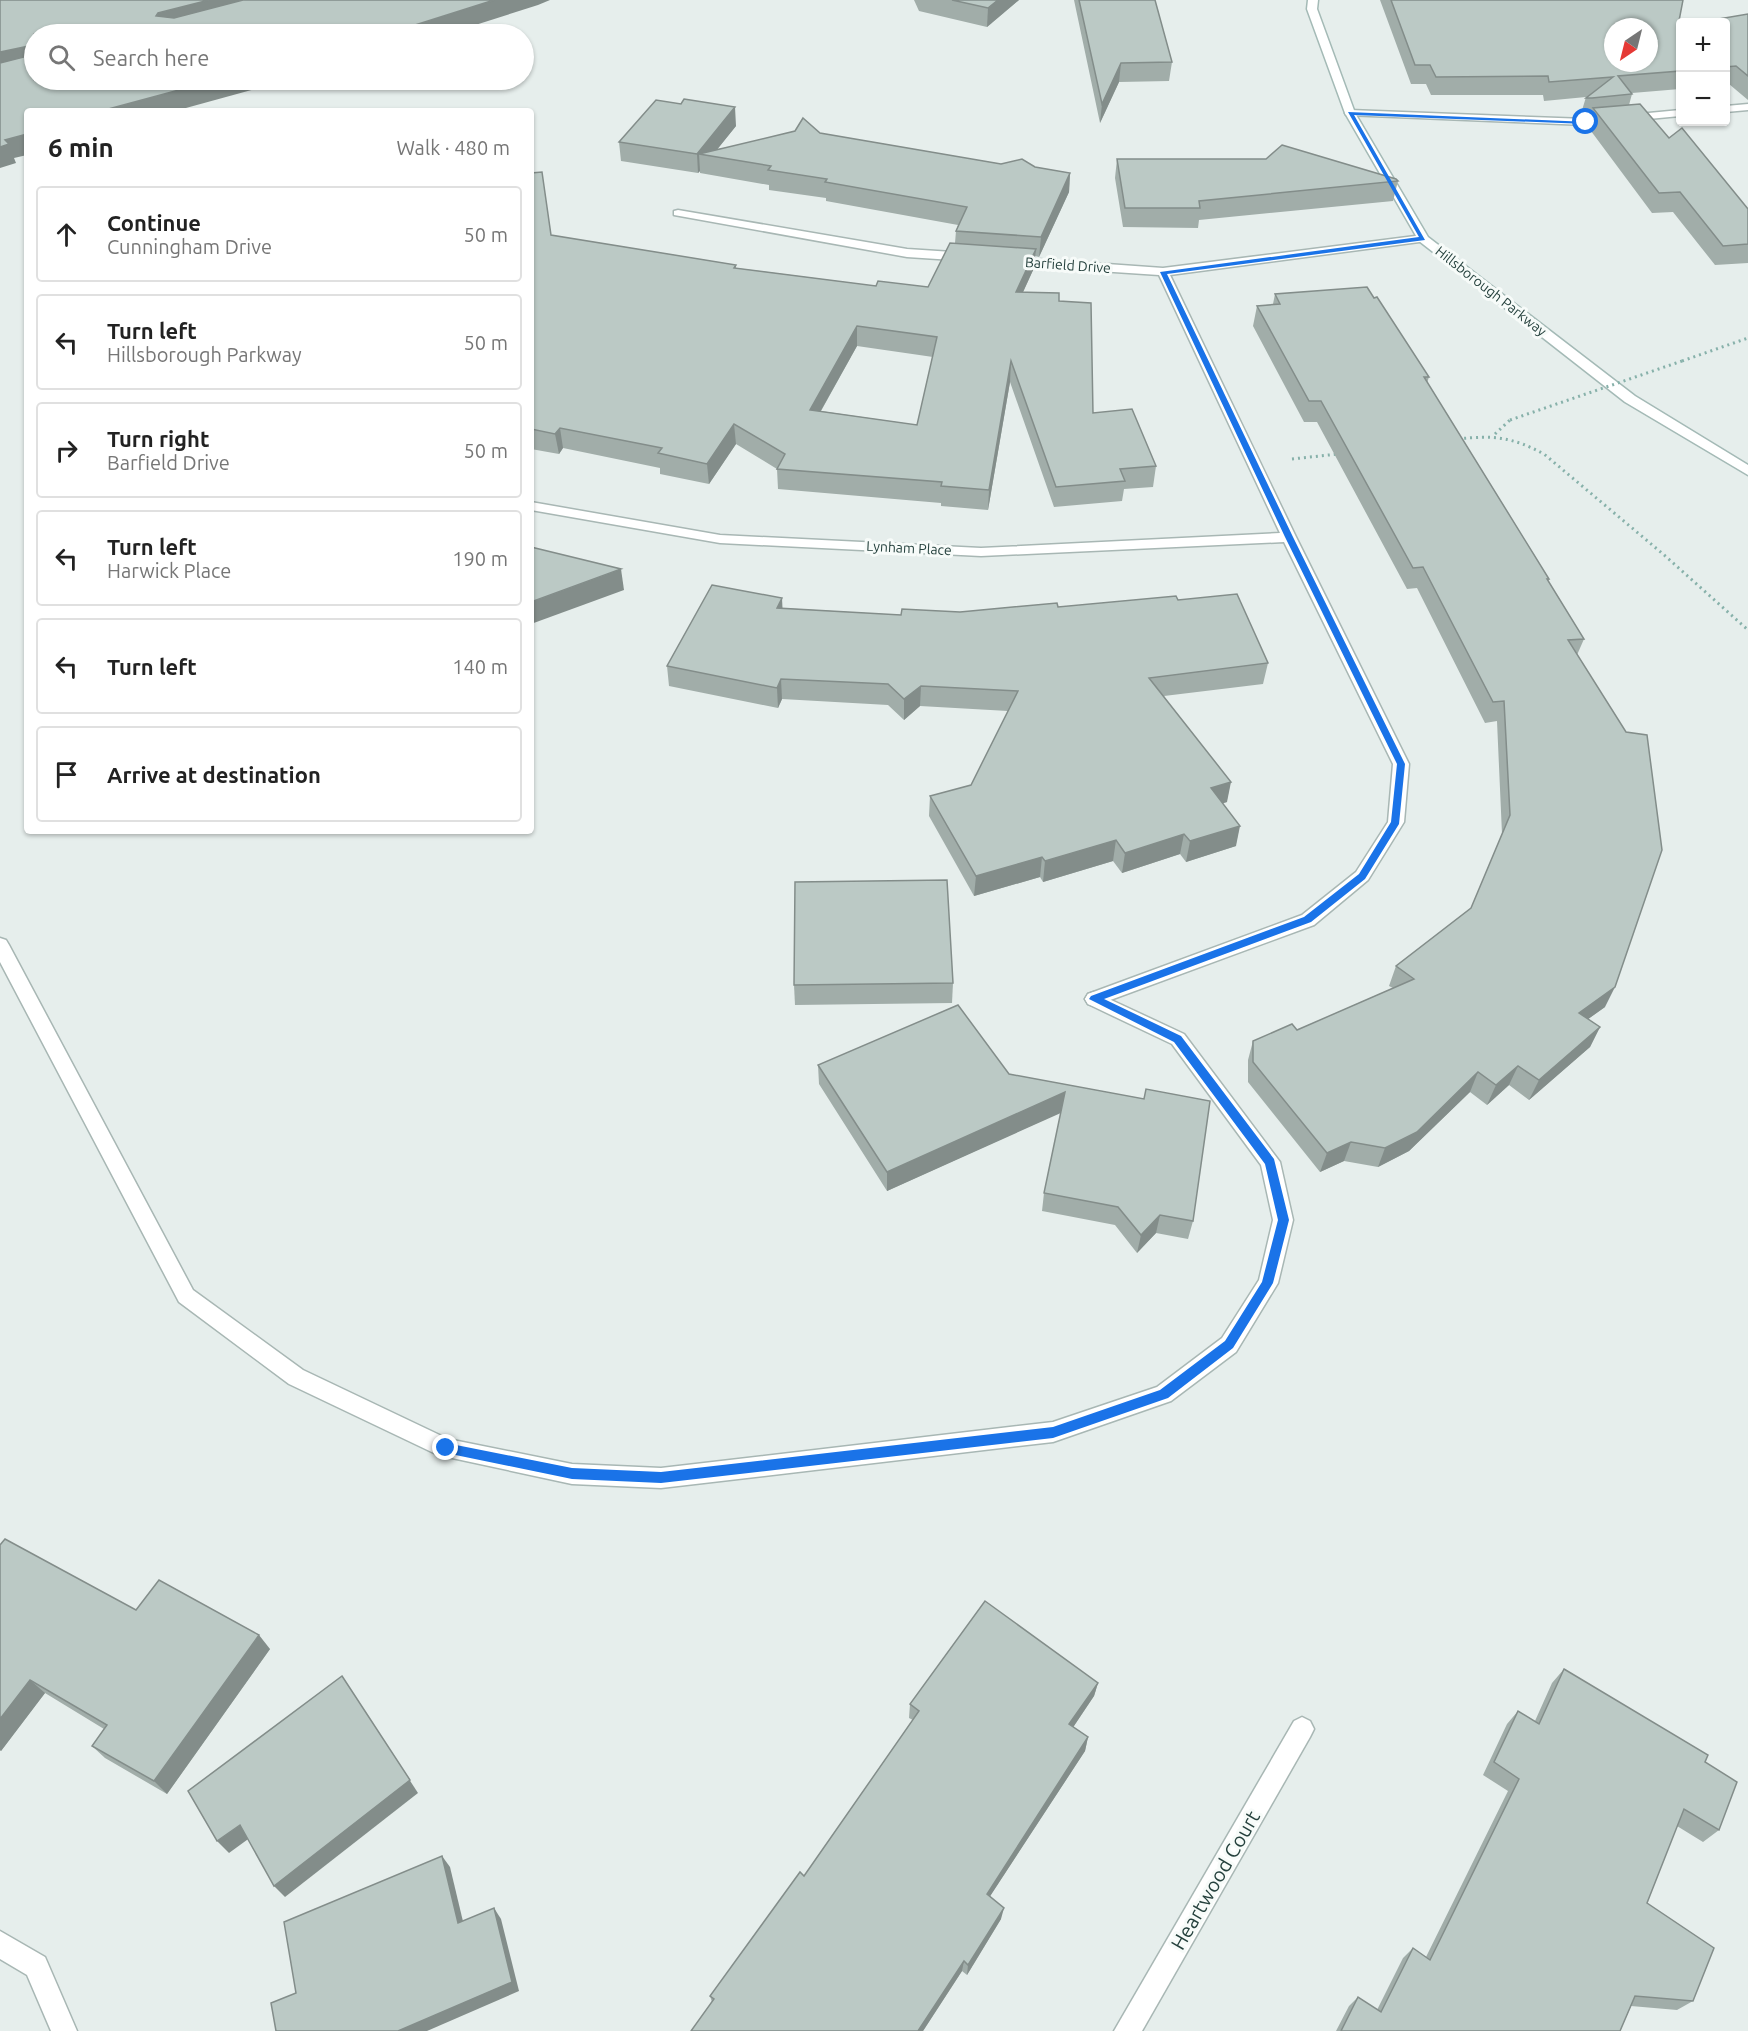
<!DOCTYPE html>
<meta charset="utf-8">
<style>
:root{--surface:#fff;--page:#f2f2f2;--text:#222;--muted:#767676;--line:#e0e0e0}
body{margin:0;font-family:Ubuntu,sans-serif;background:var(--page);color:var(--text)}
.controls{position:absolute;right:18px;top:18px;display:grid;overflow:hidden;border-radius:6px;box-shadow:0 2px 4px #0004}
.controls button{width:54px;height:54px;display:grid;place-items:center;padding:0;border:0;border-bottom:2px solid var(--line);background:var(--surface);color:var(--text);font:30px sans-serif}
.compass{position:absolute;left:1604px;top:18px;width:54px;height:54px;border-radius:50%;background:var(--surface);box-shadow:0 2px 4px #0004;rotate:215deg}
.stop{position:absolute;width:18px;height:18px;margin:-14px;border:4px solid #1a73e8;border-radius:50%;background:#fff}
.stop.end{background:#1a73e8;border-color:#fff;box-shadow:0 2px 6px #0008}
.list{margin:0;padding:0;list-style:none}
h2{display:flex;justify-content:space-between;align-items:center;height:78px;margin:0;padding:0 24px;font-size:26px}
h2 small{font-size:20px;font-weight:400;color:var(--muted)}
.list li{display:grid;grid-template-columns:39px 1fr auto;gap:18px;align-items:center;box-sizing:border-box;height:96px;margin:0 12px 12px;padding:0 12px;border:2px solid var(--line);border-radius:6px}
.list b{display:block;font-size:22px;white-space:nowrap}
.list p{margin:0;font-size:20px;white-space:nowrap;color:var(--muted)}
.list em{font-size:20px;font-style:normal;color:var(--muted)}
.icon{flex:none;width:33px;height:33px;fill:none;stroke:currentColor;stroke-width:2;stroke-linecap:round;stroke-linejoin:round}
.map{position:relative;flex:none;width:1748px;height:2031px;overflow:hidden}
.search{position:absolute;background:var(--surface);box-shadow:0 2px 4px #0004;left:24px;top:24px;width:510px;height:66px;display:flex;align-items:center;gap:15px;box-sizing:border-box;padding:0 21px;border-radius:33px;color:var(--muted);font-size:22px}
.panel{position:absolute;background:var(--surface);box-shadow:0 2px 4px #0004;left:24px;top:108px;width:510px;height:726px;border-radius:6px}
.map>svg:first-child{display:block}
.lines{fill:none;stroke-linecap:round;stroke-linejoin:round}
.lane-casing{stroke:#a8b7b4;stroke-width:3}
.street-casing{stroke:#a8b7b4;stroke-width:3}
.secondary-casing{stroke:#a4bab6;stroke-width:3}
.path{stroke:#87b1aa;stroke-width:3;stroke-dasharray:2 4;stroke-linecap:butt}
.lane{fill:#fff;fill-rule:evenodd}
.street{fill:#fff;fill-rule:evenodd}
.secondary{fill:#fff;fill-rule:evenodd}
.path-bridge{stroke:#87b1aa;stroke-width:3;stroke-dasharray:2 4;stroke-linecap:butt}
.wall{fill:#a1ada9;fill-rule:evenodd}
.shaded-wall{fill:#838d8a}
.building{fill:#bbc9c5;stroke:#838d8a;stroke-width:1.5;fill-rule:evenodd}
.route{fill:#1a73e8}
.labels{text-anchor:middle;dominant-baseline:central;stroke-width:6;stroke-linejoin:round;paint-order:stroke}
.far-street-label{font-size:14px;fill:#25413d;stroke:#f7fbf9}
.near-street-label{font-size:20px;fill:#25413d;stroke:#f7fbf9}
</style>
<div class="map">
<svg width="1748" height="2031" viewBox="0 0 1748 2031">
<rect width="100%" height="100%" fill="#e6eeec"/>
<g class="lines">
<!-- lane casing -->
<g class="lane-casing">
<polygon id="lane" points="0,938 6,940 9,945 193,1290 303,1370 448,1439 572,1464 661,1468 1053,1422 1157,1387 1222,1338 1259,1280 1273,1220 1261,1165 1172,1044 1088,1004 1085,999 1088,994 1094,992 1184,1034 1280,1162 1293,1220 1278,1283 1236,1352 1171,1401 1053,1442 661,1488 572,1484 438,1455 289,1384 179,1302 0,962"/>
</g>
<!-- street casing -->
<g class="street-casing">
<g id="street">
<polygon points="1748,104 1748,110 1726,112 1726,106"/>
<polygon points="1350,110 1586,119 1680,110 1680,116 1586,125 1346,115 1345,113"/>
<polygon points="678,210 907,249 968,253 974,257 968,261 907,257 674,215 674,211"/>
<polygon points="1423,235 1429,239 1427,241 1170,275 1296,537 1409,764 1404,822 1368,880 1314,925 1094,1006 1088,1004 1085,999 1088,994 1302,915 1356,872 1388,822 1393,764 1284,542 981,556 720,543 531,510 531,502 720,535 981,548 1280,533 1159,275 1010,265 1004,261 1010,257 1163,268"/>
<polygon points="1302,1717 1310,1721 1314,1729 1310,1737 1142,2031 1114,2031 1294,1721"/>
<polygon points="0,1931 45,1957 77,2031 51,2031 27,1975 0,1959"/>
</g>
</g>
<!-- secondary casing -->
<g class="secondary-casing">
<polygon id="secondary" points="1308,0 1318,0 1317,9 1355,113 1428,237 1635,396 1748,465 1748,475 1625,402 1419,241 1345,113 1307,9"/>
</g>
<!-- path -->
<g class="path">
<polyline points="1682,361 1748,338"/>
<polyline points="1495,434 1510,420"/>
<path d="M1458,439C1494,435 1512,437 1544,454L1663,554L1748,630"/>
<polyline points="1292,459 1338,454"/>
</g>
<!-- lane -->
<use href="#lane" class="lane"/>
<!-- street -->
<use href="#street" class="street"/>
<!-- secondary -->
<use href="#secondary" class="secondary"/>
<!-- path-bridge -->
<polyline class="path-bridge" points="1510,420 1682,361"/>
</g>
<!-- wall -->
<g class="wall">
<polygon points="914,0 1019,0 987,27 919,11"/>
<polygon points="1074,0 1155,0 1172,62 1169,81 1119,82 1100,123"/>
<polygon points="1380,0 1683,0 1678,26 1680,26 1680,89 1632,93 1632,94 1629,105 1669,138 1748,209 1748,263 1715,265 1673,212 1652,213 1588,127 1591,116 1580,117 1586,97 1544,101 1543,95 1431,95 1426,84 1411,84"/>
<polygon points="1748,14 1748,100 1729,84 1725,85 1725,22"/>
<path d="M736,126L717,149L820,133L1001,164L1035,167L1070,173L1069,192L1039,257L1035,256L1034,268L1023,292L1059,301L1093,413L1156,466L1153,487L1124,489L1122,501L1054,507L1010,382L988,510L941,506V503L778,489L777,469L736,444L709,484L660,474V468L563,448L559,454L531,449V173L551,235L736,265V268L876,286L928,287L955,243L956,231L958,225L826,201V198L769,190V185L700,173V171L698,173L621,161L619,142ZM857,346L933,357L917,425L821,411Z"/>
<polygon points="1117,159 1398,181 1393,201 1199,220 1198,228 1123,227 1115,178"/>
<polygon points="1275,294 1374,298 1429,377 1427,383 1549,579 1548,581 1584,639 1577,655 1605,1007 1588,1019 1600,1027 1590,1047 1529,1100 1509,1085 1487,1105 1470,1092 1409,1151 1378,1167 1344,1161 1320,1172 1248,1082 1248,1060 1253,1041 1297,1030 1393,988 1389,986 1396,966 1471,908 1502,834 1497,721 1485,723 1417,588 1407,589 1317,422 1304,422 1253,326 1257,306 1273,304"/>
<polygon points="782,598 782,608 901,615 1058,607 1178,600 1268,663 1263,684 1164,696 1227,802 1223,803 1236,846 1186,862 1180,854 1122,873 1113,861 1043,882 1040,877 974,896 929,816 930,796 971,785 1008,711 920,706 904,720 888,705 782,699 778,708 669,686 667,666"/>
<polygon points="953,983 952,1003 795,1005 794,985"/>
<polygon points="818,1065 1009,1074 1144,1099 1193,1221 1188,1239 1156,1233 1137,1253 1115,1225 1042,1211 1044,1193 1061,1112 887,1191 819,1084"/>
<polygon points="0,1545 136,1610 270,1649 167,1794 105,1758 92,1746 104,1729 45,1693 1,1751 0,1750"/>
<polygon points="1564,1669 1705,1762 1719,1830 1703,1842 1677,1826 1647,1903 1693,2001 1677,2010 1631,2006 1620,2031 1336,2031 1349,2006 1358,1997 1377,2010 1403,1958 1413,1948 1426,1957 1508,1791 1483,1775 1507,1724 1518,1711 1535,1721 1552,1683"/>
<polygon points="1098,1683 1094,1696 1073,1727 1088,1737 1085,1751 990,1896 1001,1919 967,1975 962,1971 923,2031 691,2031 712,2002 710,1996 804,1876 913,1720 909,1718 910,1704"/>
</g>
<!-- shaded-wall -->
<g class="shaded-wall">
<polygon points="209,0 282,0 163,32 156,16 158,13"/>
<polygon points="494,0 550,0 538,5 447,34 416,34 415,25"/>
<polygon points="998,0 1019,0 987,27 988,8"/>
<polygon points="29,46 34,62 0,73 0,52"/>
<polygon points="1121,63 1119,82 1100,123 1102,104"/>
<polygon points="216,80 288,80 175,111 105,111 105,110"/>
<polygon points="735,107 736,126 712,156 699,154 700,171 698,173 697,154"/>
<polygon points="27,134 27,155 14,158 16,163 0,168 0,147 5,140"/>
<polygon points="1070,173 1069,192 1039,257 1041,237"/>
<polygon points="1036,249 1034,268 1014,312 1016,292"/>
<polygon points="857,326 857,346 810,430 810,410"/>
<polygon points="1011,361 1010,382 988,510 989,490"/>
<polygon points="734,424 736,444 709,484 707,464"/>
<polygon points="560,428 563,448 559,454 555,434"/>
<polygon points="621,569 624,590 531,624 531,602"/>
<polygon points="782,598 783,619 777,608"/>
<polygon points="781,679 782,699 778,708 777,688"/>
<polygon points="921,686 920,706 904,720 904,699"/>
<polygon points="1231,782 1227,802 1207,808 1211,788"/>
<polygon points="1240,826 1236,846 1186,862 1190,841"/>
<polygon points="1184,834 1180,854 1122,873 1125,853"/>
<polygon points="1116,840 1113,861 1043,882 1045,861"/>
<polygon points="1042,857 1040,877 974,896 976,876"/>
<polygon points="1615,987 1605,1007 1570,1032 1579,1013"/>
<polygon points="1600,1027 1590,1047 1529,1100 1539,1080"/>
<polygon points="1518,1066 1509,1085 1487,1105 1496,1085"/>
<polygon points="1478,1072 1470,1092 1409,1151 1378,1167 1385,1148"/>
<polygon points="1065,1092 1063,1112 887,1191 887,1172"/>
<polygon points="1351,1142 1344,1161 1320,1172 1327,1153"/>
<polygon points="1160,1215 1156,1233 1137,1253 1141,1235"/>
<polygon points="259,1635 270,1649 167,1794 154,1781"/>
<polygon points="342,1676 418,1793 285,1897 274,1886"/>
<polygon points="30,1680 45,1693 1,1751 0,1750 0,1719"/>
<polygon points="1098,1683 1094,1696 1066,1738 1069,1724"/>
<polygon points="1088,1737 1085,1751 985,1904 987,1894"/>
<polygon points="240,1825 251,1837 229,1853 217,1841"/>
<polygon points="442,1856 450,1867 466,1934 458,1923"/>
<polygon points="494,1908 501,1919 519,1991 427,2031 398,2031"/>
<polygon points="1004,1908 1001,1919 967,1975 968,1965"/>
<polygon points="964,1961 962,1971 923,2031 918,2031"/>
</g>
<!-- building -->
<g class="building">
<polygon points="0,0 209,0 158,13 156,16 174,18 243,0 494,0 415,25 425,32 416,34 34,34 34,80 216,80 105,110 106,111 27,111 27,134 5,140 9,144 0,147 0,63 28,56 29,46 0,52"/>
<polygon points="952,0 998,0 988,8"/>
<polygon points="1079,0 1155,0 1172,62 1121,63 1102,104"/>
<path d="M1391,0H1683L1678,26H1680V71L1618,76L1632,94L1592,98H1586L1613,77L1549,82L1548,76L1436,77L1430,65H1415ZM1613,27H1649V63H1613Z"/>
<polygon points="1748,14 1748,76 1736,66 1725,67 1725,22 1701,22"/>
<polygon points="684,99 735,107 697,154 619,142 656,100 681,104"/>
<polygon points="1640,104 1669,138 1682,128 1748,209 1748,244 1723,246 1680,192 1659,193 1593,108"/>
<polygon points="803,118 820,133 1001,164 1022,159 1035,167 1070,173 1041,237 956,231 967,207 825,182 827,179 768,170 771,166 699,154 795,131"/>
<polygon points="1282,145 1396,179 1398,181 1199,201 1200,208 1125,208 1117,159 1266,159"/>
<path d="M542,172L551,235L736,265L734,268L876,286L878,281L928,287L950,243L1036,249L1016,292L1059,293V301L1091,303L1093,413L1132,409L1156,466L1120,469L1125,481L1056,487L1011,361L989,490L941,486L942,482L777,469L785,454L734,424L707,464L658,453L662,448L560,428L555,434L531,429V173ZM857,326L937,337L917,425L810,410Z"/>
<polygon points="1367,287 1374,298 1377,297 1429,377 1424,377 1549,579 1547,579 1584,639 1568,640 1626,732 1647,735 1662,850 1615,987 1579,1013 1600,1027 1539,1080 1518,1066 1496,1085 1478,1072 1417,1132 1385,1148 1351,1142 1327,1153 1253,1062 1253,1041 1292,1024 1297,1030 1414,979 1396,966 1471,908 1510,815 1504,701 1493,702 1423,567 1413,568 1321,401 1309,401 1257,306 1280,304 1275,294"/>
<polygon points="531,547 621,569 531,602"/>
<polygon points="712,585 782,598 777,608 901,615 902,609 960,612 1057,603 1058,607 1176,596 1178,600 1237,594 1268,663 1149,678 1231,782 1211,788 1240,826 1190,841 1184,834 1125,853 1116,840 1045,861 1042,857 976,876 930,796 971,785 1018,691 921,686 904,699 888,684 781,679 777,688 667,666"/>
<polygon points="947,880 953,983 794,985 795,882"/>
<polygon points="958,1005 1009,1074 1144,1099 1146,1089 1210,1101 1193,1221 1160,1215 1141,1235 1118,1207 1044,1193 1065,1092 887,1172 818,1065"/>
<polygon points="5,1539 136,1610 159,1580 259,1635 154,1781 92,1746 107,1725 30,1680 0,1719 0,1545"/>
<polygon points="985,1601 1098,1683 1069,1724 1088,1737 987,1894 1004,1908 968,1965 964,1961 918,2031 691,2031 714,1999 710,1996 800,1872 804,1876 919,1711 910,1704"/>
<polygon points="1564,1669 1708,1755 1705,1762 1737,1782 1719,1830 1684,1809 1647,1903 1714,1948 1693,2001 1635,1996 1620,2031 1341,2031 1358,1997 1381,2012 1413,1948 1430,1960 1519,1779 1494,1762 1518,1711 1539,1724"/>
<polygon points="342,1676 410,1780 274,1886 240,1825 217,1841 188,1791"/>
<polygon points="442,1856 458,1923 494,1908 512,1982 398,2031 276,2031 271,2003 296,1993 284,1922"/>
</g>
<!-- route -->
<polygon class="route" points="1348,112 1589,122 1586,124 1354,115 1425,240 1167,274 1293,537 1405,764 1399,824 1365,879 1311,922 1104,999 1181,1036 1274,1159 1289,1220 1273,1283 1233,1348 1168,1398 1053,1438 661,1483 572,1479 441,1452 440,1448 446,1443 572,1468 661,1472 1053,1427 1160,1390 1225,1341 1262,1282 1278,1220 1265,1164 1174,1042 1089,999 1091,996 1304,917 1359,874 1391,822 1397,764 1285,537 1160,272 1419,237"/>
<g class="labels">
<!-- far-street labels -->
<g class="far-street-label">
<text transform="translate(1068 265) rotate(4)">Barfield Drive</text>
<text transform="translate(1491 291) rotate(38)">Hillsborough Parkway</text>
<text transform="translate(909 548) rotate(3)">Lynham Place</text>
</g>
<!-- near-street labels -->
<g class="near-street-label">
<text transform="translate(1215 1880) rotate(-60)">Heartwood Court</text>
</g>
</g>
</svg>
<div class="controls">
<button>+</button>
<button>−</button>
</div>
<svg class="compass" viewBox="-18 -18 36 36"><path d="M0-13l5 13h-10z" fill="#e53935"/><path d="M0 13l5-13h-10z" fill="#767676"/></svg>
<div class="stop" style="left:1586px;top:122px"></div>
<div class="stop end" style="left:446px;top:1448px"></div>
<div class="search"><svg class="icon" aria-label="search" viewBox="0 0 24 24"><circle cx="10" cy="10" r="6"/><path d="M15 15l6 6"/></svg>Search here</div>
<section class="panel">
<h2>6 min<small>Walk · 480 m</small></h2>
<ul class="list">
<li><svg class="icon" aria-label="ahead" viewBox="0 0 24 24"><path d="M12 20V5M6 11l6-6 6 6"/></svg><div><b>Continue</b><p>Cunningham Drive</p></div><em>50 m</em></li>
<li><svg class="icon" aria-label="left" viewBox="0 0 24 24"><path d="M17 20v-9H6M10 6l-5 5 5 5"/></svg><div><b>Turn left</b><p>Hillsborough Parkway</p></div><em>50 m</em></li>
<li><svg class="icon" aria-label="right" viewBox="0 0 24 24"><path d="M7 20v-9h11M14 6l5 5-5 5"/></svg><div><b>Turn right</b><p>Barfield Drive</p></div><em>50 m</em></li>
<li><svg class="icon" aria-label="left" viewBox="0 0 24 24"><path d="M17 20v-9H6M10 6l-5 5 5 5"/></svg><div><b>Turn left</b><p>Harwick Place</p></div><em>190 m</em></li>
<li><svg class="icon" aria-label="left" viewBox="0 0 24 24"><path d="M17 20v-9H6M10 6l-5 5 5 5"/></svg><div><b>Turn left</b></div><em>140 m</em></li>
<li><svg class="icon" aria-label="arrive" viewBox="0 0 24 24"><path d="M6 21V4h12l-3 4 3 4H6"/></svg><div><b>Arrive at destination</b></div></li>
</ul>
</section>
</div>
